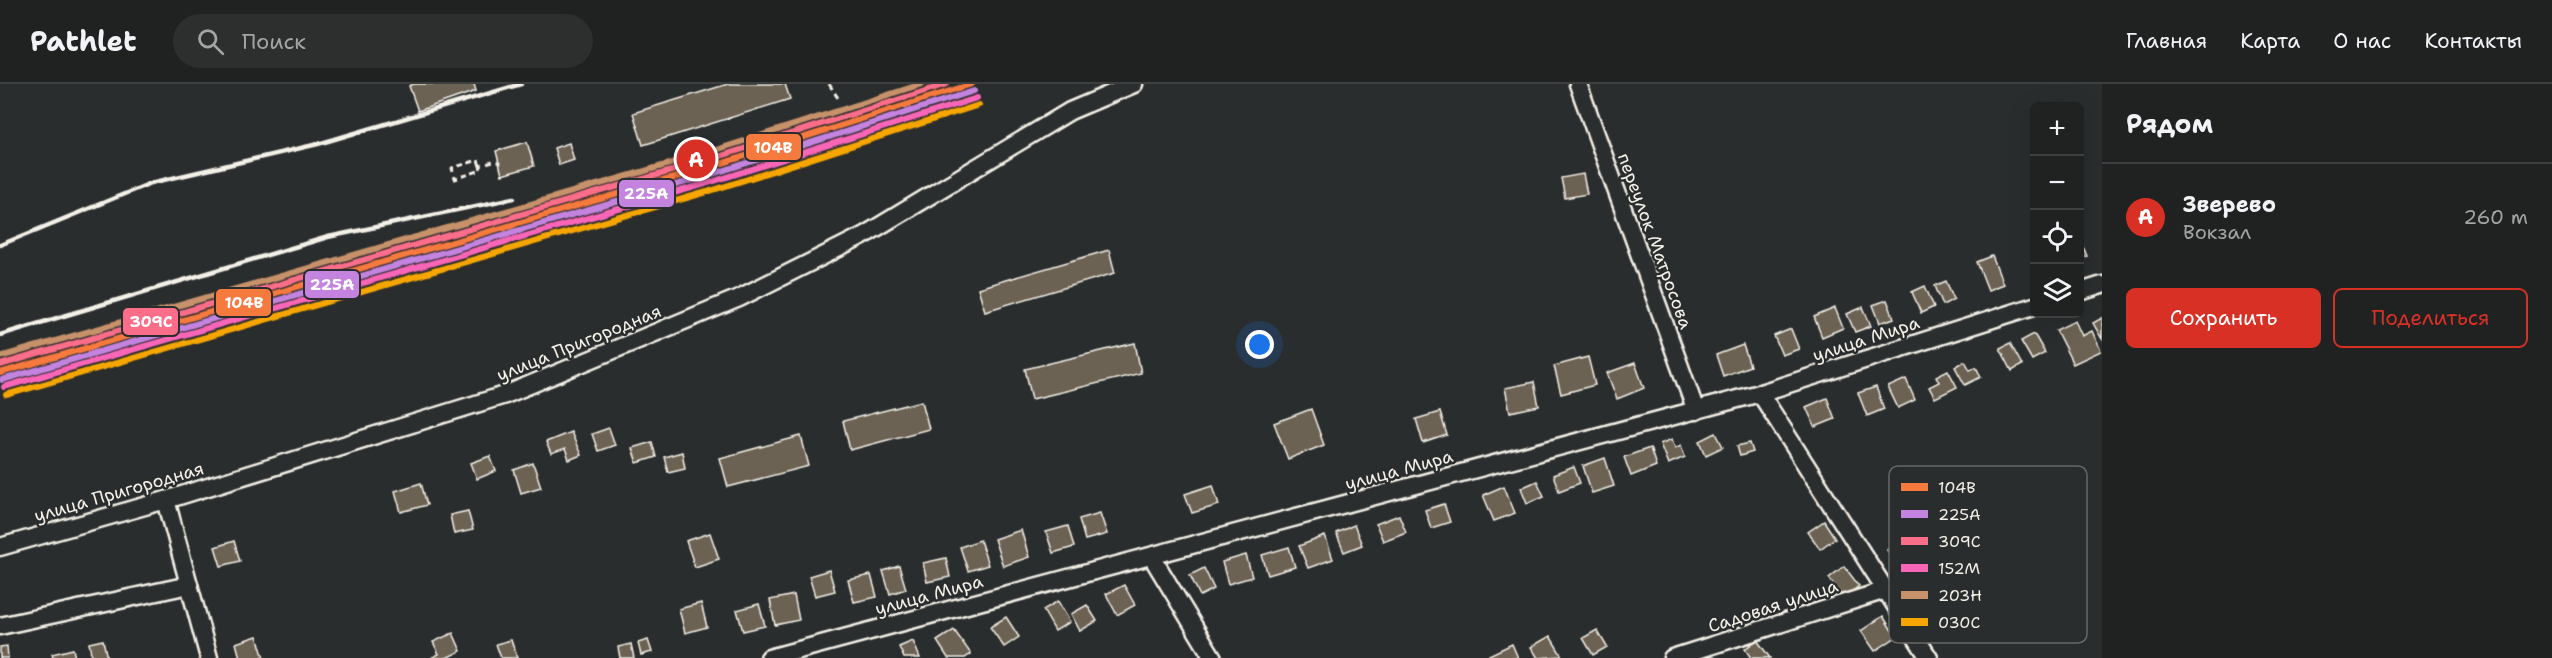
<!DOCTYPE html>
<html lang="ru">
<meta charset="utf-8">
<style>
:root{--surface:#202222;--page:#2d2f2f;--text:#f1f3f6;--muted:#a2a4a5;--line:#3d3f40;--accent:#d93025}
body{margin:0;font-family:"Shantell Sans",sans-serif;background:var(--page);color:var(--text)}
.controls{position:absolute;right:18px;top:18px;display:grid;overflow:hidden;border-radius:9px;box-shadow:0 6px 24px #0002}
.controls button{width:54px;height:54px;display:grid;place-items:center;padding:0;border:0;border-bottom:2px solid var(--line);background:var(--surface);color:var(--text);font:30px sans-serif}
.you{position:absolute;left:1260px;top:261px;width:21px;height:21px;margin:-15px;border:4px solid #fff;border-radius:50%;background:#1a73e8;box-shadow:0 0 0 9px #1a73e833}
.badge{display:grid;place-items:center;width:39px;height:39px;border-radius:50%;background:var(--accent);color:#fff;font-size:20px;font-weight:700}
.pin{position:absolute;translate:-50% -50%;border:3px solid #fff;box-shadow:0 2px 6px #0006}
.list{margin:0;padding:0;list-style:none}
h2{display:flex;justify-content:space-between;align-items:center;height:78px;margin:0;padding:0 24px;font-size:26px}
h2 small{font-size:20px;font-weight:400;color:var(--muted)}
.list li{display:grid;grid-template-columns:39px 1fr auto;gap:18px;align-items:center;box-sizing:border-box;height:108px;padding:0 24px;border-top:2px solid var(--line)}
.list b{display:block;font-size:22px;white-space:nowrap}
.list p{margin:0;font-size:20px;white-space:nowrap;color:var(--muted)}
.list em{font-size:20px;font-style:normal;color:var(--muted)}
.actions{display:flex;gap:12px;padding:18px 24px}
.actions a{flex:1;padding:14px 0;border:2px solid var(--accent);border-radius:9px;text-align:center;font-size:21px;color:var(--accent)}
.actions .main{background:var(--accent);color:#fff}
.icon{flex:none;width:33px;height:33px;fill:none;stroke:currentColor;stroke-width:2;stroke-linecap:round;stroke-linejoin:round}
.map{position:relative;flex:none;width:2102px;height:574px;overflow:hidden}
header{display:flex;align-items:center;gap:36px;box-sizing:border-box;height:84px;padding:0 30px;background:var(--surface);border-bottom:2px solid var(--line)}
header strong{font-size:28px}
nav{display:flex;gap:33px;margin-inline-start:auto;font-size:21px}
.search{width:420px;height:54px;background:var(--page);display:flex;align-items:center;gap:15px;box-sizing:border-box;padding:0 21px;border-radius:33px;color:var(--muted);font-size:22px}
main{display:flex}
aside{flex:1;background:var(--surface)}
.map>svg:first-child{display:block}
.building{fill:#6c6253;stroke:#f4f1e8;stroke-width:1.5}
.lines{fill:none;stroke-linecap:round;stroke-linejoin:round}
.street-casing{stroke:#f4f1e8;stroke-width:21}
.path{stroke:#f4f1e8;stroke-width:3;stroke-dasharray:6 4.5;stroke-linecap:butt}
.street{stroke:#2a2d2e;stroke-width:16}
.rail{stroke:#f4f1e8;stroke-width:4.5}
.rail-1-casing{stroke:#2a2d2e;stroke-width:10}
.rail-2-casing{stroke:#2a2d2e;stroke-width:10}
.rail-3-casing{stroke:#2a2d2e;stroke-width:10}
.rail-4-casing{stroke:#2a2d2e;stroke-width:10}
.rail-5-casing{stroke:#2a2d2e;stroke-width:10}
.rail-6-casing{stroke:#2a2d2e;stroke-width:10}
.rail-1{stroke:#f6793e;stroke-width:6}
.rail-2{stroke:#c483df;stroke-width:6}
.rail-3{stroke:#fb6d88;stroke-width:6}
.rail-4{stroke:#fa66b7;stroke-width:6}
.rail-5{stroke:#c7916a;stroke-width:6}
.rail-6{stroke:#f7a600;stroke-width:6}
.labels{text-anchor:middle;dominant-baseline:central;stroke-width:5;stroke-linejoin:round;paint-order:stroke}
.street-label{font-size:18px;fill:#f4f1e8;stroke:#2a2d2e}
.key{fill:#2a2d2e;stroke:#676866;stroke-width:1.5}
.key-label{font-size:16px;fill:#f4f1e8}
.line-badge{stroke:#2a2d2e;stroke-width:2}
.badge-label{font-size:16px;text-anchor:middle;font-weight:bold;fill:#fff}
</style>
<header>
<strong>Pathlet</strong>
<div class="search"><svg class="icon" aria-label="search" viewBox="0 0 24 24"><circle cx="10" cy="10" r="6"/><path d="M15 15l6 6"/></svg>Поиск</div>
<nav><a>Главная</a><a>Карта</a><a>О нас</a><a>Контакты</a></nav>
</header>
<main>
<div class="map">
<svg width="2102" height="574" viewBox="0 0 2102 574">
<rect width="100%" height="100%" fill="#2a2d2e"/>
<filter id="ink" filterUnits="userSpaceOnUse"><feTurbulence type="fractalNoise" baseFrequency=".0167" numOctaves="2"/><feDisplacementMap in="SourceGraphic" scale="12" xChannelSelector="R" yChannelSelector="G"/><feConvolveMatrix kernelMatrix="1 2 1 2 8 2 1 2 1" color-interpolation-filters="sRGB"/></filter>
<g filter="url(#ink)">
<!-- building -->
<g class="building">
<polygon points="414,0 474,0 476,7 418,27 409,2"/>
<polygon points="728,0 785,0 790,15 643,61 633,29"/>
<polygon points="527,58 534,82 502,91 496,67"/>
<polygon points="569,59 574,76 559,81 554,64"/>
<polygon points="1583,90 1587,110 1565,114 1561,94"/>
<polygon points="2080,155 2087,172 2080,175"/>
<polygon points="1109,166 1115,189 985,227 978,204"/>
<polygon points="1992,172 2003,200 1988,206 1977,178"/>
<polygon points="1946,197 1954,215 1943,221 1935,202"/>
<polygon points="1925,202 1934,223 1921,229 1912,208"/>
<polygon points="1887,216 1894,234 1880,239 1873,221"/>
<polygon points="1863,223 1871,242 1855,248 1847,230"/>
<polygon points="1835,224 1843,244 1822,253 1814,233"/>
<polygon points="2102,234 2102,255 2093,239"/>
<polygon points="2075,237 2082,252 2092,247 2101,267 2073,280 2056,246"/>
<polygon points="1791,245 1799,265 1782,271 1774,252"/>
<polygon points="2034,250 2045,269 2032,276 2021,257"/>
<polygon points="1135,259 1141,289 1032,315 1025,285"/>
<polygon points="2010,259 2022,281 2012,287 2000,264"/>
<polygon points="1743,261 1750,282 1723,292 1716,271"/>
<polygon points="1588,273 1595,301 1561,310 1554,282"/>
<polygon points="1965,277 1970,286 1976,283 1981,293 1965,301 1955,283"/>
<polygon points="1635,279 1644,304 1617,315 1607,289"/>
<polygon points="1948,286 1957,303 1935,314 1929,303 1939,298 1936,292"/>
<polygon points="1906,295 1915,316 1898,324 1888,303"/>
<polygon points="1534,298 1539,322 1510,328 1505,304"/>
<polygon points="1876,303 1884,325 1867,332 1858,309"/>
<polygon points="1827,314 1835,335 1815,343 1806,323"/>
<polygon points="922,317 929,345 850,366 843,337"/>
<polygon points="1311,325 1324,361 1288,375 1274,339"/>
<polygon points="1440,328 1447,351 1423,359 1416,335"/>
<polygon points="609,344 615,361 598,367 592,350"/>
<polygon points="571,348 581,371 569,376 565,365 551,370 546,358"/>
<polygon points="1716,349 1723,363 1706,371 1700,357"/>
<polygon points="801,352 809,382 728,403 720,374"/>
<polygon points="1672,355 1675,364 1681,361 1685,373 1668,380 1660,360"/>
<polygon points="652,358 656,373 637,379 632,364"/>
<polygon points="1750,359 1753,368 1740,372 1737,362"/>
<polygon points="1650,364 1656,382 1631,392 1624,373"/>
<polygon points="682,368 685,384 668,388 664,373"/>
<polygon points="490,372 496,387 477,395 471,379"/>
<polygon points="1605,374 1614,402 1592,409 1583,382"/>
<polygon points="533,379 541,403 521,409 514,386"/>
<polygon points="1574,383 1580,399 1559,407 1553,391"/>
<polygon points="1537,397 1544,412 1527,419 1521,404"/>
<polygon points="421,399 427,421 401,428 395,407"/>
<polygon points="1213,401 1219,421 1192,429 1185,410"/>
<polygon points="1504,402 1515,429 1494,437 1483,411"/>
<polygon points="1444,420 1450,438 1431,444 1425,426"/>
<polygon points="468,427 473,446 454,450 450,431"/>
<polygon points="1100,429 1107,450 1085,456 1079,435"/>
<polygon points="1399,431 1406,448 1383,457 1376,440"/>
<polygon points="1824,437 1835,454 1820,465 1808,448"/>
<polygon points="1354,441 1362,461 1344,468 1336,449"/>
<polygon points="1068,442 1074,463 1053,469 1046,448"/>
<polygon points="1021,446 1029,473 1003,482 994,455"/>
<polygon points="710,449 719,475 695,483 686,457"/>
<polygon points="1911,449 1926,471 1901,487 1887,466"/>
<polygon points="1325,452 1333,475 1308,484 1299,462"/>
<polygon points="980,456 988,481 968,487 960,463"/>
<polygon points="234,457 240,477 221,482 215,463"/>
<polygon points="1289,463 1295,483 1268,491 1262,471"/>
<polygon points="1246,471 1252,493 1228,500 1222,478"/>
<polygon points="946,474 950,493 927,498 923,479"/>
<polygon points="899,482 906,505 890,510 883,487"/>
<polygon points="1844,482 1859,502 1843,514 1829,494"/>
<polygon points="1204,484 1214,505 1200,512 1190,491"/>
<polygon points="829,486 835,507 815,512 809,492"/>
<polygon points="871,491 877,513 854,518 848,496"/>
<polygon points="1124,501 1135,521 1117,531 1106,510"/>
<polygon points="794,511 799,536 775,541 770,516"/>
<polygon points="1058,517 1070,538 1055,547 1043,526"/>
<polygon points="701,519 707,543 685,549 679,525"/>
<polygon points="759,520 765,542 743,547 737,526"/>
<polygon points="1087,521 1097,537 1080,547 1071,530"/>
<polygon points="1883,532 1896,553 1875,567 1861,547"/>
<polygon points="1006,533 1019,553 1004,563 990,543"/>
<polygon points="954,546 971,570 965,574 948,574 937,557"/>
<polygon points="1597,546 1607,563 1593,571 1583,554"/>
<polygon points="453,549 461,567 446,574 431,574 439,570 433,558"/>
<polygon points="257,552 264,574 240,574 236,559"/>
<polygon points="1550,552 1562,572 1538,574 1531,563"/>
<polygon points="103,556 107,574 92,574 89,559"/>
<polygon points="511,556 517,574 501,574 496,560"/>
<polygon points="648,556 652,568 641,571 638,559"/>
<polygon points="1757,556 1770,574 1751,574 1745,565"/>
<polygon points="913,557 920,574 904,574 899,563"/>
<polygon points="631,560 634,574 620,574 618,563"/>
<polygon points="1512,560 1518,574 1491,574 1489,571"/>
<polygon points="7,562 8,574 0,574 0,563"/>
<polygon points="73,565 75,574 53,574 52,570"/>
</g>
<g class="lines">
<!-- street casing -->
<g class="street-casing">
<g id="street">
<polyline points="1578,0 1696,327"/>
<polyline points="2080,208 2102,201"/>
<polyline points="1760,309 1929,574"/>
<polyline points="166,416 209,574"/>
<polyline points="0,463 166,416 505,311 739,214 863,152 1070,27 1134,0"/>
<polyline points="1152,473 1213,574"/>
<polyline points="0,542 189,501"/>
<polyline points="769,574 1760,309 2034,222"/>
<polyline points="1672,574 1886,506"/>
</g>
</g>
<!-- path -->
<g class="path">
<polyline points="829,0 838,14"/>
<polyline points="480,82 478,76 452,84 455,95 481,86 480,82 496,77 500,80"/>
</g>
<!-- street -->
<use href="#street" class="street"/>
<!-- rail -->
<g class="rail">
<polyline points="0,161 151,99 318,60 521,0"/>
<polyline points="0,251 328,153 514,114"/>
</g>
<!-- rail-1 casing -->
<g class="rail-1-casing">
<polyline id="rail-1" points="0,289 701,86 972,0"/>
</g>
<!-- rail-2 casing -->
<g class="rail-2-casing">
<polyline id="rail-2" points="2,296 703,93 974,7"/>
</g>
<!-- rail-3 casing -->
<g class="rail-3-casing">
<polyline id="rail-3" points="0,281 699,79 947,0"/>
</g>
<!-- rail-4 casing -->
<g class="rail-4-casing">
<polyline id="rail-4" points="4,303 705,100 977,14"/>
</g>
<!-- rail-5 casing -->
<g class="rail-5-casing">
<polyline id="rail-5" points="0,273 697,72 922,0"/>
</g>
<!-- rail-6 casing -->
<g class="rail-6-casing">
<polyline id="rail-6" points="6,311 707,108 979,21"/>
</g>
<!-- rail-1 -->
<use href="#rail-1" class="rail-1"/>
<!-- rail-2 -->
<use href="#rail-2" class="rail-2"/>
<!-- rail-3 -->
<use href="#rail-3" class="rail-3"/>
<!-- rail-4 -->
<use href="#rail-4" class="rail-4"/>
<!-- rail-5 -->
<use href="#rail-5" class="rail-5"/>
<!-- rail-6 -->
<use href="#rail-6" class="rail-6"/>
</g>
</g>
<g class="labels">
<!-- street labels -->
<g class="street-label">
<text transform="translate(1655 157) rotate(70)">переулок Матросова</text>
<text transform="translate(1866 255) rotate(-18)">улица Мира</text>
<text transform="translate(579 259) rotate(-22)">улица Пригородная</text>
<text transform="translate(1399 386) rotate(-15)">улица Мира</text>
<text transform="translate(119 408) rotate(-16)">улица Пригородная</text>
<text transform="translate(929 511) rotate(-15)">улица Мира</text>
<text transform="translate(1773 522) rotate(-18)">Садовая улица</text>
</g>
</g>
<!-- legend -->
<rect x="1889" y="382" width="198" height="177" rx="9" class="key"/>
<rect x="1901" y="399" width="27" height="8" fill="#f6793e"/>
<rect x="1901" y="426" width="27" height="8" fill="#c483df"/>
<rect x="1901" y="453" width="27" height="8" fill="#fb6d88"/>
<rect x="1901" y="480" width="27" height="8" fill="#fa66b7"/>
<rect x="1901" y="507" width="27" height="8" fill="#c7916a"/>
<rect x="1901" y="534" width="27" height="8" fill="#f7a600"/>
<g class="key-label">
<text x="1938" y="409">104В</text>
<text x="1938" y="436">225А</text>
<text x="1938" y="463">309С</text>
<text x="1938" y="490">152М</text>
<text x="1938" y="517">203Н</text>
<text x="1938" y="544">030C</text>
</g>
<g class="line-badge">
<rect x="745" y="49" width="57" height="28" rx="6" fill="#f6793e"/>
<rect x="618" y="95" width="57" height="29" rx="6" fill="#c483df"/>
<rect x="304" y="186" width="56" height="29" rx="6" fill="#c483df"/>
<rect x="215" y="204" width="57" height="29" rx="6" fill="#f6793e"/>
<rect x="122" y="223" width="57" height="29" rx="6" fill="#fb6d88"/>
</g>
<g class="badge-label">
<text x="773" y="69">104В</text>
<text x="646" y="115">225А</text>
<text x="332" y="206">225А</text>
<text x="244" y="224">104В</text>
<text x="151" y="243">309С</text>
</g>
</svg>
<div class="controls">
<button>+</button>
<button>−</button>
<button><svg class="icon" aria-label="locate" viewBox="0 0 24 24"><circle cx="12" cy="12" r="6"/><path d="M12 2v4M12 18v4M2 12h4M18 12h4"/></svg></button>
<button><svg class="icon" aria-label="layers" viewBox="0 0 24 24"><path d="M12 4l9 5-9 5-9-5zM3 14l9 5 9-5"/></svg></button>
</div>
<div class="you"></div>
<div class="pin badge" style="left:696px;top:75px">A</div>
</div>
<aside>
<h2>Рядом<small></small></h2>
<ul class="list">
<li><span class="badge">A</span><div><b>Зверево</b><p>Вокзал</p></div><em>260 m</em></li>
</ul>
<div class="actions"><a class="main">Сохранить</a><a>Поделиться</a></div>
</aside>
</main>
